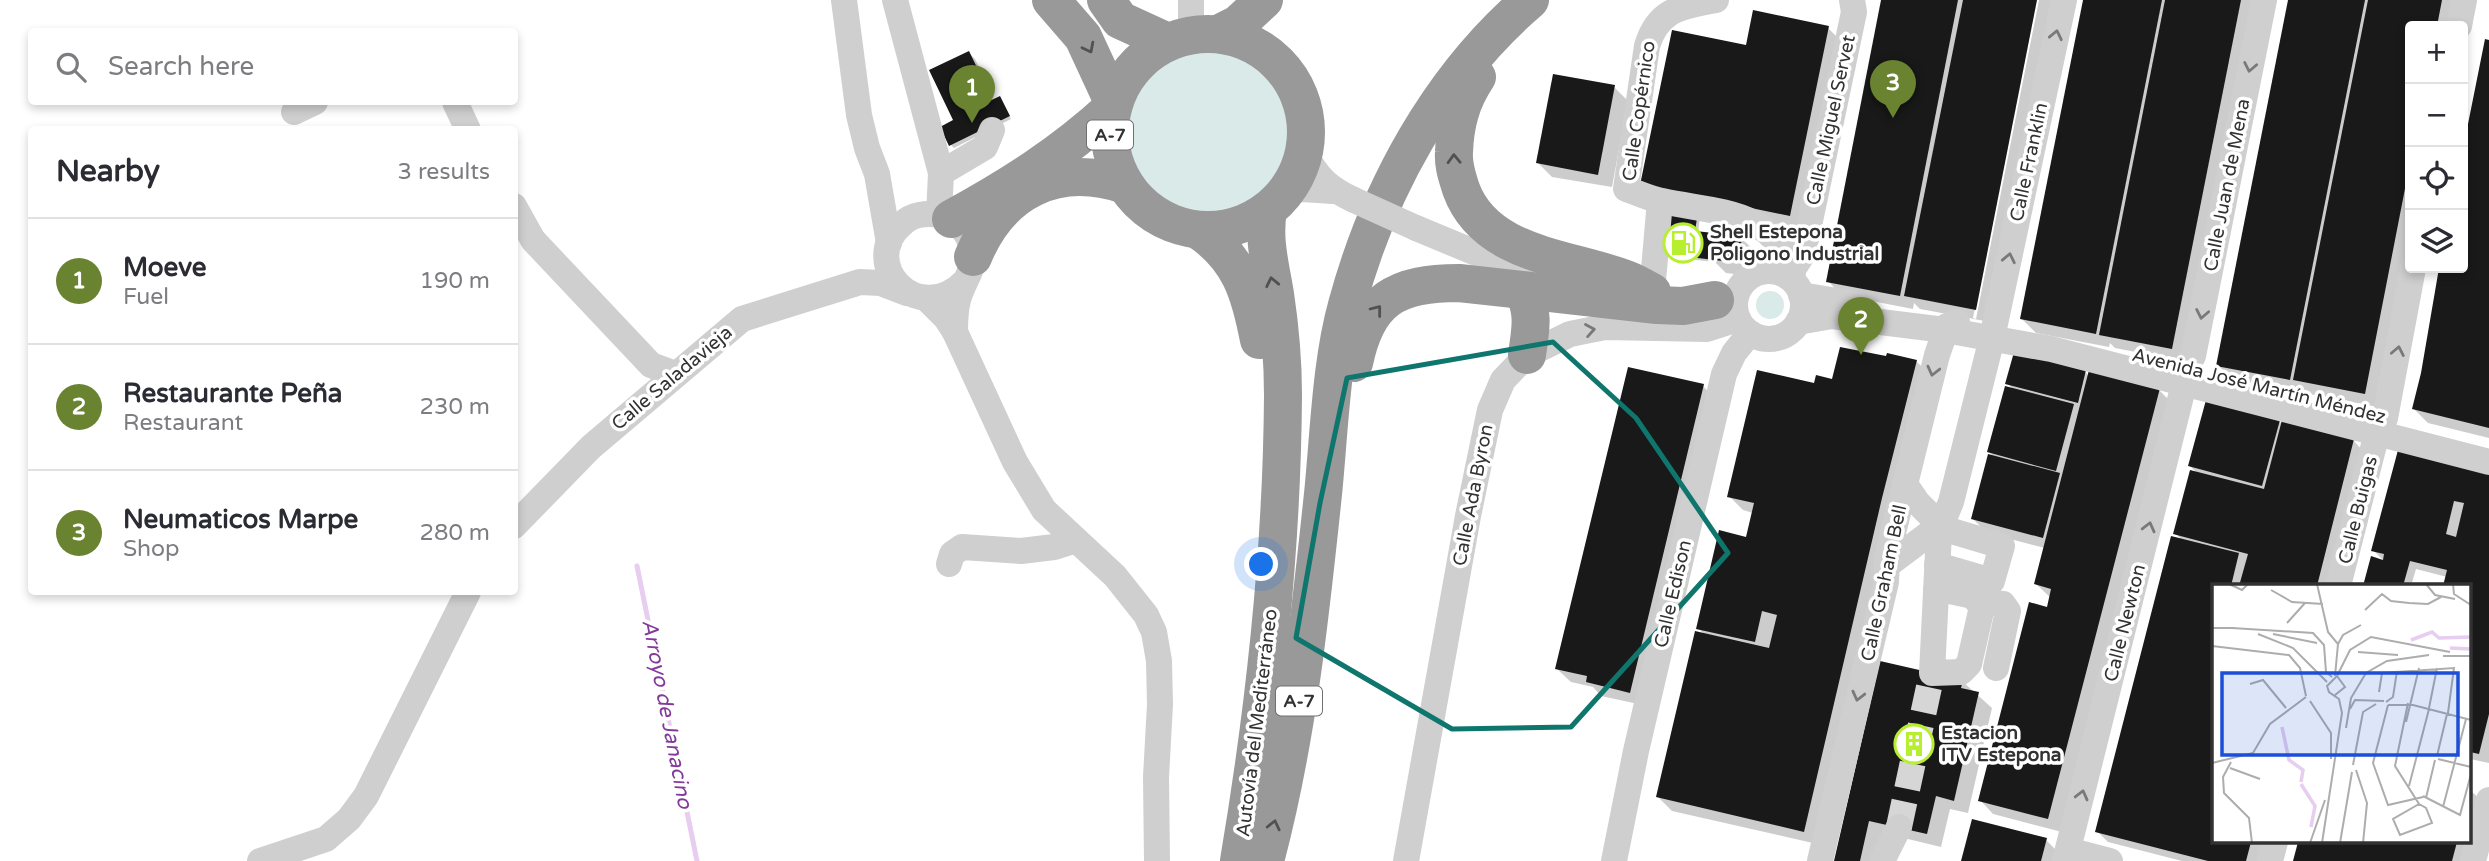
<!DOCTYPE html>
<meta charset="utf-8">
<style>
:root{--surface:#fff;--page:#f2f2f3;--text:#2b2b33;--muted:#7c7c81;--line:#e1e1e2;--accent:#6a8331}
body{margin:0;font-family:"Varela Round",sans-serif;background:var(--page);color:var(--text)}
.controls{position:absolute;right:21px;top:21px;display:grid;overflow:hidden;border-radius:7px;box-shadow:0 4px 10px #0003}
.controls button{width:63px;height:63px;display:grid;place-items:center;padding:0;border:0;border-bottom:2px solid var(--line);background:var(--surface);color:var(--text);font:35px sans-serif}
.you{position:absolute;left:1262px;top:565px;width:24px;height:24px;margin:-18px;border:5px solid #fff;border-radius:50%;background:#1a73e8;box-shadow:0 0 0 10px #1a73e833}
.badge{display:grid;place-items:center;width:46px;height:46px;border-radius:50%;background:var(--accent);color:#fff;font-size:23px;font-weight:700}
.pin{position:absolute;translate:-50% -58px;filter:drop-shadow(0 2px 4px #0008)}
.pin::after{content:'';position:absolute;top:37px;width:24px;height:21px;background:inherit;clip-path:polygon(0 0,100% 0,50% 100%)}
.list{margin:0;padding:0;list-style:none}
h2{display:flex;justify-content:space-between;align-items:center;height:91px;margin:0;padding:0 28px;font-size:30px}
h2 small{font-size:23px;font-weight:400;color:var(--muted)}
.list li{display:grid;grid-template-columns:46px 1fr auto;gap:21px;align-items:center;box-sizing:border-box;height:126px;padding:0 28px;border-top:2px solid var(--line)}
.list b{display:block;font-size:26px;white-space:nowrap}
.list p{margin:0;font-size:23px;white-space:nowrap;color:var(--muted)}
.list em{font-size:23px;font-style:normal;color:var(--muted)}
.icon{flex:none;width:38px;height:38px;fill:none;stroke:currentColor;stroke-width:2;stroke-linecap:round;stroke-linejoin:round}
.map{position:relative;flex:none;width:2489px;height:861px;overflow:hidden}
.search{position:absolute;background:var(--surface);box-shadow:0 4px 10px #0003;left:28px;top:28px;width:490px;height:77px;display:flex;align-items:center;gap:18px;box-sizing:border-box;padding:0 24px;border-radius:7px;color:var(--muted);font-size:26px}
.panel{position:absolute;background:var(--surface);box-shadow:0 4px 10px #0003;left:28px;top:126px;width:490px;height:469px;border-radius:7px}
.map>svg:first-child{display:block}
.green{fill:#daeae8}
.shadow{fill:#0003}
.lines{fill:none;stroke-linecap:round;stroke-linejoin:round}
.stream{stroke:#e7cdef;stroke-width:5}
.building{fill:#191919;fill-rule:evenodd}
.minor-tunnel{stroke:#d6d6d6;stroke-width:26;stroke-dasharray:26 13;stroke-linecap:butt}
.minor{stroke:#cfcfcf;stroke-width:26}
.highway{stroke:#999;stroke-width:38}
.minor-bridge{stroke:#cfcfcf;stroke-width:26}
.oneway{stroke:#797979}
.oneway2{stroke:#515151}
.marked{fill:none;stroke:#0f766e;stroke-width:5;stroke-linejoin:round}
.labels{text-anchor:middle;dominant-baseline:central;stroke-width:7;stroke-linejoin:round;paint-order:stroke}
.shield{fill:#fff;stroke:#707070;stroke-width:2}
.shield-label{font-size:18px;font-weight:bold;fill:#323232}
.street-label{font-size:19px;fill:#323232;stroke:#fff}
.poi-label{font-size:19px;font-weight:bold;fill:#323232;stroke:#fff;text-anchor:start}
.water-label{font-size:21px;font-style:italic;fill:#833a9a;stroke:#fff}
.inset-river{fill:none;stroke:#e7cdef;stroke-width:3.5}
.inset-road{fill:none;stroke:#adadad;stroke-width:2}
.view{fill:#1d4ed8;fill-opacity:0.15;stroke:#1d4ed8;stroke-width:3.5}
.inset-edge{fill:none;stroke:#323232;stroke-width:3.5}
</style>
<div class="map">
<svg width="2489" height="861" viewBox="0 0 2489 861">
<rect width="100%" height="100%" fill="#fff"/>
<!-- green -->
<g class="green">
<circle cx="1207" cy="129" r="84"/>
<circle cx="1770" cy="305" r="14"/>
</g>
<!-- shadow -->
<g class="shadow">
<polygon points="1883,0 2035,0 1973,318 1976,319 2039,0 2053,0 1990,322 1920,309 1914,303 1913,309 1841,295 1828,281"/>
<polygon points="2085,0 2257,0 2186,362 2115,348 2110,343 2109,347 2036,333 2022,319"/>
<polygon points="2290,0 2458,0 2453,26 2410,26 2410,244 2378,407 2309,394 2305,389 2304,393 2232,379 2218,365"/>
<polygon points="1828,28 1842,42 1804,229 1656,198 1747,47"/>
<polygon points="2486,42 2489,42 2489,438 2428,423 2414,409 2423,373 2440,268 2463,268 2463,158"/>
<polygon points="969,53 975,59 989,87 971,95 977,109 1002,101 1011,119 954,148 951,145"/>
<polygon points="1614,87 1628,101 1612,187 1552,177 1538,163"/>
<polygon points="1700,217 1698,233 1741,238 1755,251 1752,276 1726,273 1715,262 1669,257 1666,254"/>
<polygon points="1916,361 1930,375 1817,844 1672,811 1658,797 1704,634 1698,628 1747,539 1753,513 1743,510 1729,496 1815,386"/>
<polygon points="2085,372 2090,377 2159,390 2173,404 2062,832 1993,814 1980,800 2051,598 2036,584 2045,548 1987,533 1973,519 1995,458 1989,452 2014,390 2007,383"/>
<polygon points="1703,386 1716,400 1643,705 1601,696 1593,687 1571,682 1557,669"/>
<polygon points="2279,421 2283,425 2353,440 2363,451 2330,586 2214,586 2214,842 2264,842 2259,861 2182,861 2108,842 2097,831 2182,540 2175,533 2197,473 2190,466"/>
<polygon points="2489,475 2489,763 2470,759 2470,586 2444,586 2447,577 2416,569 2411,586 2365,586 2372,559 2385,562 2373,550"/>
<polygon points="1962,681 1992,708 1968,813 1950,809 1941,847 1883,833 1876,861 1836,861"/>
<polygon points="2470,790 2481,800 2465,861 2295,861 2300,842 2470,842"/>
<polygon points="2046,840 2060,854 2058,861 1963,861"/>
</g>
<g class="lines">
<!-- stream -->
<polyline class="stream" points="637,566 697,861"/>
</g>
<!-- building -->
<g class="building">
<polygon points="1881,0 1958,0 1900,296 1826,282"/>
<polygon points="1963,0 2037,0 1976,310 1904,296"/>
<polygon points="2083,0 2162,0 2096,334 2020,319"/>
<polygon points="2165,0 2241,0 2172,349 2099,335"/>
<polygon points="2288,0 2365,0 2290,380 2216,366"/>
<polygon points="2368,0 2442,0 2437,26 2410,26 2410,163 2365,394 2293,380"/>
<polygon points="1753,10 1829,26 1790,216 1640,185 1672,30 1746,45"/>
<polygon points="2485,39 2489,40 2489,428 2412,409 2421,373 2439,268 2463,268 2463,149"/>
<polygon points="969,51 983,80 967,88 977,107 1000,96 1010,116 949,146 940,127 953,120 929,70"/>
<polygon points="1553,74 1615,85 1598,175 1536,163"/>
<polygon points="1670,209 1698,212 1695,231 1742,236 1739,263 1665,254"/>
<polygon points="1840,347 1886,356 1887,353 1917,360 1882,498 1804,832 1656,797 1695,631 1769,648 1777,615 1762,611 1755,642 1696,629 1719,530 1746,537 1754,503 1727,497 1757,370 1814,383 1816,375 1832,379"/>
<polygon points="2014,352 2086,370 2078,403 2005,384"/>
<polygon points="1628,367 1704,384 1630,693 1586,682 1587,676 1555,669"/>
<polygon points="2089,370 2160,388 2048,819 1978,801 2029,602 2047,607 2051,589 2034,584"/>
<polygon points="2005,386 2074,404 2056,471 1987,452"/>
<polygon points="2206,400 2280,420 2262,486 2188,466"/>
<polygon points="2282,420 2354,439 2317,586 2239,586 2248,554 2173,534 2190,470 2264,489"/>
<path d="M2398,450L2489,474V714L2479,754L2470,752V586H2443L2447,570L2410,561L2403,586H2363L2371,556L2383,560L2384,554L2371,551ZM2454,501L2464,503L2456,537L2446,534Z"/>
<polygon points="1988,454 2060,473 2043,538 1971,519"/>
<polygon points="2171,536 2239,553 2231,586 2214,586 2214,842 2251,842 2246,861 2208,861 2095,832"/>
<polygon points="1880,661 1963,680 1961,688 1979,692 1954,801 1936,796 1927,834 1869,821 1860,861 1834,861"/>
<polygon points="1972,819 2047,838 2041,861 1961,861"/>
<polygon points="2298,842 2457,842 2452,861 2293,861"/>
</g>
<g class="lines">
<!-- minor-tunnel -->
<polyline class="minor-tunnel" points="1899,827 1932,673"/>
<!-- minor -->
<g class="minor">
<polyline points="844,0 859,115 867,148 877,174 889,243"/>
<polyline points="895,0 941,173"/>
<polyline points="1191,0 1191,35"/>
<path d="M1716,0C1681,7 1658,9 1647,46L1626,189C1638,193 1650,199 1662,201C1716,213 1772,208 1793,272"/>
<polyline points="2459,26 2464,0"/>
<polyline points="455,102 468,130"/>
<polyline points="294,112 315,102"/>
<path d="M1305,153C1316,177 1330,189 1354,200"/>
<polyline points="1287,192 1302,189 1333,191"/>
<polyline points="514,206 533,240 651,365 675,374"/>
<polyline points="939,215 941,173 985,147 992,130"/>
<polyline points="1416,228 1493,260 1559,277"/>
<circle cx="1769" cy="305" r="34"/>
<polyline points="1788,277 1803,254 1854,12 1852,0"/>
<polyline points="1652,292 1660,201"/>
<polyline points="1801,295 1855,304"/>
<polyline points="926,298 946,318 955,332 1015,462 1044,510 1115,576 1146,615 1154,632 1159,661 1160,704 1156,777 1157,861"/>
<polyline points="1798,322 1832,316 1945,330 2051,349 2489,462"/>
<path d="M955,332C955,321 955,311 958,300C961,289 966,281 970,271C979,248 965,222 942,216C928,212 912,214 902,224C857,263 918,329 965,281"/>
<polyline points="2185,367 2193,356 2264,0"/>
<polyline points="2385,418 2413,268"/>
<polyline points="1905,484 1918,503 1935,520"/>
<polyline points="1943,521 1951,502 1992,338 2064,0"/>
<polyline points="514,526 591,447 742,319 860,282 881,283 907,293"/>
<polyline points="949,564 952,554 962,547 1021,551 1054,547 1076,540"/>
<polyline points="1937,565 1992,581 2002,546 1945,529"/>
<polyline points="1886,566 1934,530"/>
<polyline points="2338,586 2377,433"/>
<polyline points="1936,588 1973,596 1982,607 1969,664 1961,672 1932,673 1939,532"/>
<polyline points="1980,602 2003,604 2008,611 1996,668"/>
<polyline points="2068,850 2110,861"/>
<polyline points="260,861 326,839 349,819 366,796 468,592"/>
<polyline points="1406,861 1468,516 1490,410 1503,380 1527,355 1570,334 1605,327 1707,329 1738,319"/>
<polyline points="1614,861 1636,751 1724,374 1734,353 1750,333"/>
<polyline points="1820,861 1886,582 1887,557 1937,355 1947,326 1957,322"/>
<polyline points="1882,861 1899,827"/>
<polyline points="2065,861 2184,384"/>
<polyline points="2270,861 2275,842"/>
<polyline points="2473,861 2489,800"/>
</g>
<!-- highway -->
<g class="highway">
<polyline points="1051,0 1083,37 1114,104"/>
<polyline points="1106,0 1120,20 1168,42"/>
<polyline points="1220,33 1238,24 1264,0"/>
<circle cx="1208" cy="132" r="98"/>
<path d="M1477,77C1461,101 1455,124 1454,152C1453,166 1457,176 1461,189C1485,255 1566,257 1623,278C1633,281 1642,287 1652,292"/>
<path d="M951,219C1011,186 1062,154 1113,107"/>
<path d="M1198,230C1240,258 1250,293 1259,340"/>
<path d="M973,257C1000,191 1056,162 1125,185"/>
<path d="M1523,291C1535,313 1530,332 1527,355"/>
<path d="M1354,363C1367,299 1396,283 1459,283L1657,305L1683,306L1715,300"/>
<path d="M1239,861C1265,707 1282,551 1283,395C1283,361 1280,327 1275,294C1270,264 1263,240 1268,210"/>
<path d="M1265,861C1297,741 1310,618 1323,494C1329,435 1331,362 1347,305C1378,190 1439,78 1530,0"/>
</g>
<!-- minor-bridge -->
<polyline class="minor-bridge" points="1354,200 1416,228"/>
</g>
<!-- one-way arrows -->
<defs><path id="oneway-chevron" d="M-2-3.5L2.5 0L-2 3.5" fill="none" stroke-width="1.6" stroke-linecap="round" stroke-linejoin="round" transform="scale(1.75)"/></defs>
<g class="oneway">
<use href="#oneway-chevron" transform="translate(2056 35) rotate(-78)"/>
<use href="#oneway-chevron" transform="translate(2250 67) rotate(101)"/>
<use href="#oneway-chevron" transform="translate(2009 258) rotate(-78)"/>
<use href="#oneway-chevron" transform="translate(2202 314) rotate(101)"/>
<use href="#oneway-chevron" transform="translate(1590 330) rotate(-10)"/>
<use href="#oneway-chevron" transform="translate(2398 351) rotate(-79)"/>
<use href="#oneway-chevron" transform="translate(1933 371) rotate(104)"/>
<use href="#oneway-chevron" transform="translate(2149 527) rotate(-76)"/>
<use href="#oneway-chevron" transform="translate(1858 696) rotate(104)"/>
<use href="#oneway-chevron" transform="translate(2082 795) rotate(-76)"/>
</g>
<g class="oneway2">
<use href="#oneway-chevron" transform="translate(1089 48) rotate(63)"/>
<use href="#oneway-chevron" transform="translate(1454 159) rotate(-92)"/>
<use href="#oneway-chevron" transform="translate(1272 282) rotate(-102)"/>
<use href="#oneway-chevron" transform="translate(1377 310) rotate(-52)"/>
<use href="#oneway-chevron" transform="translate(1274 825) rotate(-77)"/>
</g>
<!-- marked area -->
<path class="marked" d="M1553,342L1636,418L1728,553L1571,727L1452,729L1296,638L1320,503L1347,378Z"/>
<!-- icons -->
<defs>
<g id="fuel-ring" transform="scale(2.0125)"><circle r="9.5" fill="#fff" stroke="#b7ee2f" stroke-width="1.5"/><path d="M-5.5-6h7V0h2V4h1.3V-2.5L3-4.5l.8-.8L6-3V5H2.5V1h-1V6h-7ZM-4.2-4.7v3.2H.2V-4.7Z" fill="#b7ee2f"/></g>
<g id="building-ring" transform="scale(2.0125)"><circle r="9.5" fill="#fff" stroke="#b7ee2f" stroke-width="1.5"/><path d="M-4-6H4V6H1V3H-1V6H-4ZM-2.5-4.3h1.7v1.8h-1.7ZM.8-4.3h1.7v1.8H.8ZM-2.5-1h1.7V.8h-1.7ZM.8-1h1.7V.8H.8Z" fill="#b7ee2f"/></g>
</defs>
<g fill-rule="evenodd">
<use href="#fuel-ring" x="1683" y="243"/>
<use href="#building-ring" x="1914" y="744"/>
</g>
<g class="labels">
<!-- shield labels -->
<g class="shield">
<rect x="1087" y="120.5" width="46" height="29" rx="5"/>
<rect x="1276" y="686.5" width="46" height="29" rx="5"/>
</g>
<g class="shield-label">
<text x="1110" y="135">A-7</text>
<text x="1299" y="701">A-7</text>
</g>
<!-- street labels -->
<g class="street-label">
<text transform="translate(1639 111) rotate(-82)">Calle Copérnico</text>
<text transform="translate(1831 120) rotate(-78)">Calle Miguel Servet</text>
<text transform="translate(2029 162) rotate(-78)">Calle Franklin</text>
<text transform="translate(2227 185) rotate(-79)">Calle Juan de Mena</text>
<text transform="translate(672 378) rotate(-40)">Calle Saladavieja</text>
<text transform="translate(2259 386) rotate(14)">Avenida José Martín Méndez</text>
<text transform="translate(1473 495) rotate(-79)">Calle Ada Byron</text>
<text transform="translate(2358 510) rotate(-76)">Calle Buigas</text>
<text transform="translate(1884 583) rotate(-78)">Calle Graham Bell</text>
<text transform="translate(1673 594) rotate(-77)">Calle Edison</text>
<text transform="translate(2125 623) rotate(-76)">Calle Newton</text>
<text transform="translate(1257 723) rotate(-83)">Autovía del Mediterráneo</text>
</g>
<!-- poi labels -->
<g class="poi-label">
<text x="1710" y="232">Shell Estepona<tspan x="1710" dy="22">Poligono Industrial</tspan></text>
<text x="1941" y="733">Estacion<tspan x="1941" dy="22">ITV Estepona</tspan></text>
</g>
<!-- water labels -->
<g class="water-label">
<text transform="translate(667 714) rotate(79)">Arroyo de Janacino</text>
</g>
</g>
<!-- overview -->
<g transform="translate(2212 584)">
<rect width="259" height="259" fill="#fff"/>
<path class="inset-river" d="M199,56L220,48L227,54L259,53M238,64L259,65M70,143L77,176L91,186L89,198M89,200L103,222L99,243"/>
<path class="inset-road" d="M17,0L30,6L36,0M105,0L116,48L126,60L123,92M214,0L223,11L243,15M241,0L242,10L259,21M59,6L80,18L111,20M153,26L170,10L179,17L197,19L216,20L229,13M75,39L93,19M0,44H23M20,44L101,49L112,61L114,88L120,93M46,50L81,64L115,98M61,50L105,59M126,60L131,51L149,41M0,62L77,71L88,84L94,112M146,68L186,71M231,72H259M125,92L138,66L159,53L238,68M38,100L51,96L74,124M167,108L170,89L242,84L236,129M98,117L119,149V175M174,118L181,113L185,87M196,119L183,182L207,220L181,235L188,251L220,239L214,224L207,220M176,121L161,179L176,221L211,213M176,121H201L259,136M217,124L225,84M138,125L143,116L172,117M194,138L207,84M134,144L139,114L154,89L175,77L217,71M225,172L235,130M226,175L259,183M19,178L11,193L12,209L37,234L40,259M0,179L41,169L58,140L94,113M141,181L151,128L164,120M18,184L48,195M144,186L155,219L151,259M197,202L217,125M211,212L248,231L259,190M214,214L223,176M231,223L254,135M98,259L113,216M110,259L130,129L127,115L117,108L115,102L125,92L133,103L123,111M128,259L140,188"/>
<path class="view" d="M10,89H246V171H10Z"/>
<rect width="259" height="259" class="inset-edge"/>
</g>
</svg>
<div class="controls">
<button>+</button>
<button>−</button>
<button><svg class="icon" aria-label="locate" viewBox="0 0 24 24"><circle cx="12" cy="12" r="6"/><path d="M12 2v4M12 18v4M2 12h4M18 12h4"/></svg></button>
<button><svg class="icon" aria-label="layers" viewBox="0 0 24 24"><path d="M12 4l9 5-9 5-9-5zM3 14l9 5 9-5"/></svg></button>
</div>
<div class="you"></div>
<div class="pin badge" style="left:972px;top:123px">1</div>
<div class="pin badge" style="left:1861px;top:355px">2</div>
<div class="pin badge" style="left:1893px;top:118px">3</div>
<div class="search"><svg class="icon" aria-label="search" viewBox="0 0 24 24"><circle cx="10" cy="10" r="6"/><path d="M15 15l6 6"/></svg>Search here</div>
<section class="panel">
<h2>Nearby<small>3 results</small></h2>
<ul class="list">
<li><span class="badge">1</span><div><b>Moeve</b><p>Fuel</p></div><em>190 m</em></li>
<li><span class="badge">2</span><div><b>Restaurante Peña</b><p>Restaurant</p></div><em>230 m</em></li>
<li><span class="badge">3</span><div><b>Neumaticos Marpe</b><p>Shop</p></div><em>280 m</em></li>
</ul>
</section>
</div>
